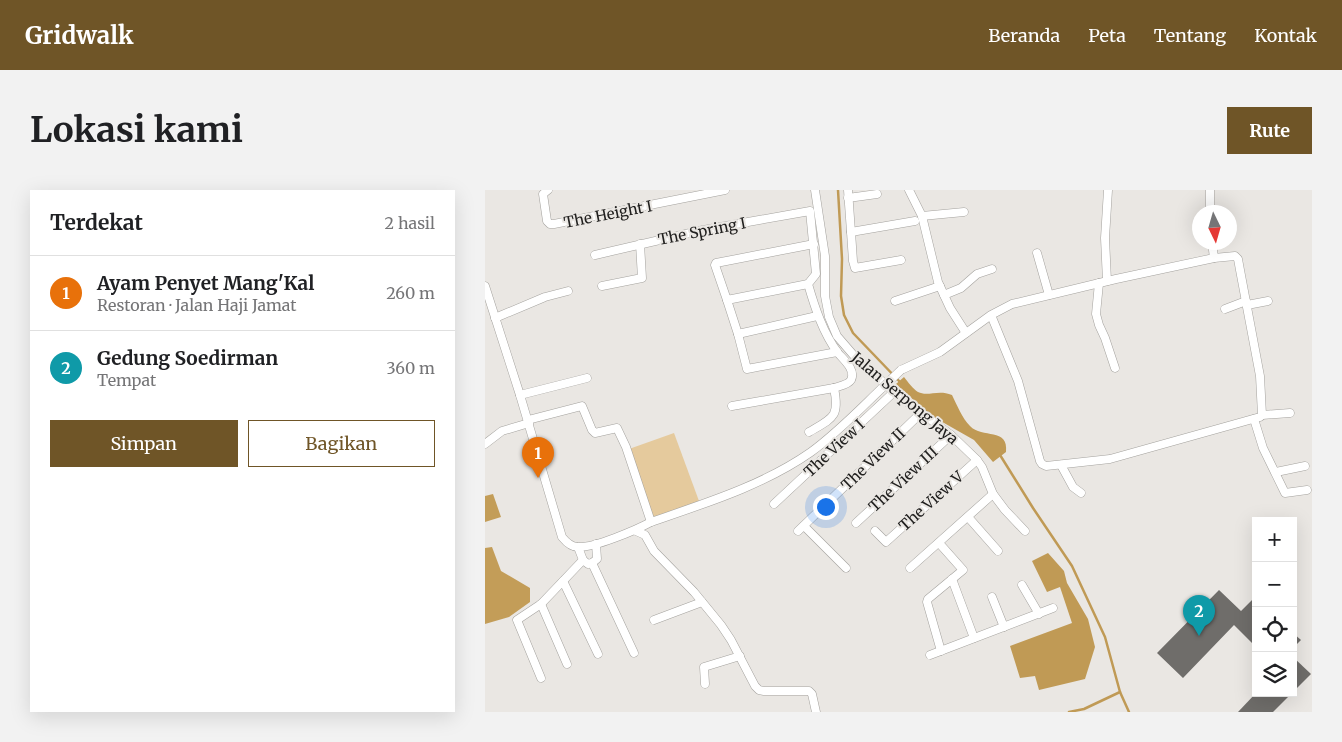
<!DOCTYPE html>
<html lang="id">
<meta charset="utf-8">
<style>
:root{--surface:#fff;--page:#f2f2f2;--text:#202124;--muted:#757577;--line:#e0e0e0;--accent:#6f5527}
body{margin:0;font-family:Merriweather,serif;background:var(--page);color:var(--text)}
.controls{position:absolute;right:15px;bottom:15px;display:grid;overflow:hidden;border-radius:0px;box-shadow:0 5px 20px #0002}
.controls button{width:45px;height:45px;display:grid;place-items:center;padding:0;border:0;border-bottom:1px solid var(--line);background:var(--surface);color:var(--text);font:25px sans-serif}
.compass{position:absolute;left:707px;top:15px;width:45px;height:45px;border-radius:50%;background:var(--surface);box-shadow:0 5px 20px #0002;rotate:175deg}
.you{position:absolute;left:340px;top:316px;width:18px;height:18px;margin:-12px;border:4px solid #fff;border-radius:50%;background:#1a73e8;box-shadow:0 0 0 8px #1a73e833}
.badge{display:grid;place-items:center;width:32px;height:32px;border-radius:50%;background:var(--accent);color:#fff;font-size:16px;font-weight:700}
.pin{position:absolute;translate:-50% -41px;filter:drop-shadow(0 1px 2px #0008)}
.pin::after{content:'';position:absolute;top:26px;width:18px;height:15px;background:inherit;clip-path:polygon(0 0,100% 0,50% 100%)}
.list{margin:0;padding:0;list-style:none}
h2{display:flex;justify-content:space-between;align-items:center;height:65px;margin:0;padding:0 20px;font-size:21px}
h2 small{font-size:16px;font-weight:400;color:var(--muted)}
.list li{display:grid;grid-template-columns:32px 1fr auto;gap:15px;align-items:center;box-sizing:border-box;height:75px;padding:0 20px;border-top:1px solid var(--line)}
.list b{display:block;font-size:19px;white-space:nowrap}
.list p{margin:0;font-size:16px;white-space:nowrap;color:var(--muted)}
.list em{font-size:16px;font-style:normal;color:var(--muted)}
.actions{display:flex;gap:10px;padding:15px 20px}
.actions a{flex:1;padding:11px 0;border:1px solid var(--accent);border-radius:0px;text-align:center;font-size:18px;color:var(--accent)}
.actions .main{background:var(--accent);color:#fff}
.icon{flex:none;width:28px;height:28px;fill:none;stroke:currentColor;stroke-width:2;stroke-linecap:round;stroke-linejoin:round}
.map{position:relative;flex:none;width:827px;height:522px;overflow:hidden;border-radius:0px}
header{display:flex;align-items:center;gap:30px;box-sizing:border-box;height:70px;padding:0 25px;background:var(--accent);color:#fff}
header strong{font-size:24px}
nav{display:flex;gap:28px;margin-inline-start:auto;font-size:18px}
.intro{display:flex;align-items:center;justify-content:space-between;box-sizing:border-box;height:120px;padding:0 30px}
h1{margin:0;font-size:35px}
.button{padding:12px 22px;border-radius:0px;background:var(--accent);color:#fff;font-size:18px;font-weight:700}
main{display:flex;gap:30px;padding:0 30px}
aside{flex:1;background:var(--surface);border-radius:0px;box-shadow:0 5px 20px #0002}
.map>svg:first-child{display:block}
.green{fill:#e5ca9d}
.forest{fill:#c39d58}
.water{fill:#c09a55}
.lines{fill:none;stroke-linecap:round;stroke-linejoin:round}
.stream{stroke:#c09a55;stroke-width:2.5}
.building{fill:#6f6d6a}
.minor-casing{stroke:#a4a29e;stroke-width:9}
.minor{stroke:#fff;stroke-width:8}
.minor-bridge-casing{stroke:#a4a29e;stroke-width:9;stroke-linecap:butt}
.minor-bridge{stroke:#fff;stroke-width:8}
.labels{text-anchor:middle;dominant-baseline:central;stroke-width:4;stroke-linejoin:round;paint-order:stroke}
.street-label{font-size:15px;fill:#21201f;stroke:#eae7e3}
</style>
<header>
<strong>Gridwalk</strong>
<nav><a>Beranda</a><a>Peta</a><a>Tentang</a><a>Kontak</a></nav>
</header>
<div class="intro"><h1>Lokasi kami</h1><a class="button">Rute</a></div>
<main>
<aside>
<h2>Terdekat<small>2 hasil</small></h2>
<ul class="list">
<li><span class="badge" style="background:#e8710a">1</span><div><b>Ayam Penyet Mang'Kal</b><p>Restoran · Jalan Haji Jamat</p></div><em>260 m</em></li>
<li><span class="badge" style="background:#0f9aa8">2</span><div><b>Gedung Soedirman</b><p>Tempat</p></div><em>360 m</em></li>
</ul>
<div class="actions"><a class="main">Simpan</a><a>Bagikan</a></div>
</aside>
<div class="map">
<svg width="827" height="522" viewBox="0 0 827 522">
<rect width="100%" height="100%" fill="#eae7e3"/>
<!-- green -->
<polygon class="green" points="189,243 214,311 168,328 144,259"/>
<!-- forest -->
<g class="forest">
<polygon points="8,304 16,327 0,332 0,306"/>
<polygon points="7,357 16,381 45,398 45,412 24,427 0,434 0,358"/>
</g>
<!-- water -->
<g class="water">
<path d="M419,187C423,192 428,199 433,202C443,207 453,199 467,205C472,215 477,228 485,236C497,249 524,237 521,262L508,272L489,250L445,225L411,194Z"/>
<polygon points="563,363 579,381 582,393 603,429 610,457 600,489 554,500 550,486 535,488 525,456 587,433 575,397 562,402 547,371"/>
</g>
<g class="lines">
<!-- stream -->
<g class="stream">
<polyline points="353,0 357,69 356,106 359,125 368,143 415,192"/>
<polyline points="515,265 548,318 587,376 620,447 635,502 644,522"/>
<polyline points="584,522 599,519 635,502"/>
</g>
</g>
<!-- building -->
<g class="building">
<polygon points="734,400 756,421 771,406 771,457 749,435 698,488 672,463"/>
<polygon points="808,443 816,450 808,458"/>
<polygon points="808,467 826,484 808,502"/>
<polygon points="771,503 807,503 788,522 753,522"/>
</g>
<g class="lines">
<!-- minor casing -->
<g class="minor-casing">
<g id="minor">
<polyline points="63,0 58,4 62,31 65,34 69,34 240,0"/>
<polyline points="330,0 340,66 340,106 344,127 352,146 371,168 409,202 466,245 492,270 497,277 508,304 520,320 540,341"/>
<polyline points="363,0 366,42"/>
<polyline points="424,0 437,26 453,92 465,118 481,143"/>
<polyline points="725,0 725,22"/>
<polyline points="363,8 392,4"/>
<polyline points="437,26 479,22"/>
<polyline points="727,52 729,68"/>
<polyline points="552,63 564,105"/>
<path d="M110,65L218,40L325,21L331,84L323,94C330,118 338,143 353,163C359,170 371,180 366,190C363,195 354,196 349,198L247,216"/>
<polyline points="416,70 370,78 368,71 366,42 430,31"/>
<polyline points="622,91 620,48 623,0"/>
<polyline points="614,93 611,124 614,135 620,148 630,178"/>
<polyline points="323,94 242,110 230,75 231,73 329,54"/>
<path d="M0,96L35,205L77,347C81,352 86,357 93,357C109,358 151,340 166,332C221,313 279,295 326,262C352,243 374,220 397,198"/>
<polyline points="117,96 157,88 155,54"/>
<polyline points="459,105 476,98 492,84 507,79"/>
<polyline points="242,110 253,144 332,126"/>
<polyline points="410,111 455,96"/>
<polyline points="762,115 783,111"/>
<polyline points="740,119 761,111"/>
<polyline points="10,128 60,107 83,101"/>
<polyline points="253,144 262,179 352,162"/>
<polyline points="416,180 455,162 506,125 527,114 631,89 729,68 750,66 753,69 755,80 775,186 777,225 775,227 625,269 561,276 557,274 555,271 533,191 506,125"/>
<polyline points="35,205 102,188"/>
<polyline points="777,225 805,223"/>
<polyline points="769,229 778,258 800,303 822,300"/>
<polyline points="43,230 97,216 107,240 110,243 132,238 141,257 166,332"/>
<path d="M324,242C348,228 355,227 349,198"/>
<polyline points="0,254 17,241 44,233"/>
<polyline points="576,275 588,297 596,303"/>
<polyline points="791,282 820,276"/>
<polyline points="289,314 409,202"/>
<polyline points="483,327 513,361"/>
<polyline points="371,333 466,245"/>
<polyline points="319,336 361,378"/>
<polyline points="151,341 160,345 169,361 209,402 236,435 246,450 270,496 274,500 279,501 324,501 327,504 331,522"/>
<polyline points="313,341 436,223"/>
<polyline points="390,341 401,352 492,270"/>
<polyline points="454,353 478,380 443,409 442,412 456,461"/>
<polyline points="93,357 98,370 103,374 107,373 112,369 111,354"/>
<polyline points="107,373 149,463"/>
<polyline points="425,378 508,304"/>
<polyline points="467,389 489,448"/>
<polyline points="78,391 98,370"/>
<polyline points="537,395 554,424"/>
<polyline points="507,407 519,437"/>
<polyline points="56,414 82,474"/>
<polyline points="169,430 217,412"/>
<polyline points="445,465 568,418"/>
<polyline points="56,488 32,430 56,414 78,391 113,464"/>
<polyline points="220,494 219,477 255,466"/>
</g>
</g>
<!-- minor -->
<use href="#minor" class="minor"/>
<!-- minor-bridge casing -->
<g class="minor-bridge-casing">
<polyline id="minor-bridge" points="397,198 416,180"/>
</g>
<!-- minor-bridge -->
<use href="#minor-bridge" class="minor-bridge"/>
</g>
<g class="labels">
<!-- street labels -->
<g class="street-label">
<text transform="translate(123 24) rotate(-11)">The Height I</text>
<text transform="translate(217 41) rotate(-11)">The Spring I</text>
<text transform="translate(420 208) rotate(40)">Jalan Serpong Jaya</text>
<text transform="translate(349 258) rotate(-43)">The View I</text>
<text transform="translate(388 269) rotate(-44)">The View II</text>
<text transform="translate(418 289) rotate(-43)">The View III</text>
<text transform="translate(446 311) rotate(-42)">The View V</text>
</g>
</g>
</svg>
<div class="controls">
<button>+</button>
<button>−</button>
<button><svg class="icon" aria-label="locate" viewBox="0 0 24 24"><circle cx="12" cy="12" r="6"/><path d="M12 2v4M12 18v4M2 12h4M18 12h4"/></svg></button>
<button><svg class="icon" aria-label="layers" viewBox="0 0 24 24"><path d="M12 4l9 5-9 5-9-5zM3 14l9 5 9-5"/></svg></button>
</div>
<svg class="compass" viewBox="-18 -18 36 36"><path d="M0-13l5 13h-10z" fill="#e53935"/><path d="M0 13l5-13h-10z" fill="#757577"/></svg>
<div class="you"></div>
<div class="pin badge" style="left:53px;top:288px;background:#e8710a">1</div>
<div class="pin badge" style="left:714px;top:446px;background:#0f9aa8">2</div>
</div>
</main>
